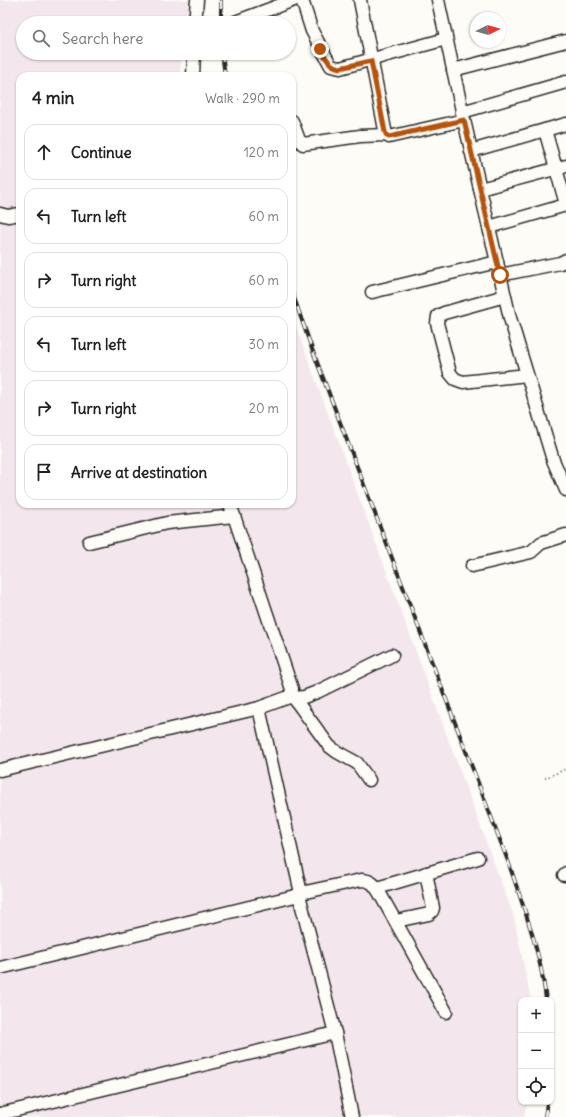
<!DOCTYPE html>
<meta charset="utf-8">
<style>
:root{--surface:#fff;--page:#f6f6f6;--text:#222;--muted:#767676;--line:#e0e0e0}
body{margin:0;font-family:Delius,sans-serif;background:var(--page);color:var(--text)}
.controls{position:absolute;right:12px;bottom:12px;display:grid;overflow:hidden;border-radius:8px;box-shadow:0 1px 3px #0004}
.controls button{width:36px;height:36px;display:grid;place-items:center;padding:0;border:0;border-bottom:1px solid var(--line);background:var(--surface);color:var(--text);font:20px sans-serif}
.compass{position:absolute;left:470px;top:12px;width:36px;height:36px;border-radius:50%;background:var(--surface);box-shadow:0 1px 3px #0004;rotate:84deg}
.stop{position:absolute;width:12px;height:12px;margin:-9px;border:3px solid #b45309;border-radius:50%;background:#fff}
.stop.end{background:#b45309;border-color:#fff;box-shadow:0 1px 4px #0008}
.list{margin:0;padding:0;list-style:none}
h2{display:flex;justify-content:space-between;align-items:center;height:52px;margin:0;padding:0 16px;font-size:17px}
h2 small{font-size:13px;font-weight:400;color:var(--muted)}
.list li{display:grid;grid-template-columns:26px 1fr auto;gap:12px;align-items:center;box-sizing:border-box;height:56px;margin:0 8px 8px;padding:0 8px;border:1px solid var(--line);border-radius:12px}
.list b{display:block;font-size:15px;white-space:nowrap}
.list em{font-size:13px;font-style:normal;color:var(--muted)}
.icon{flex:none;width:22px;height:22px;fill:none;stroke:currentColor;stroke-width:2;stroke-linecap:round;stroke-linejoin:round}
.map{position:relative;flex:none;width:566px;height:1117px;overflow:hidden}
.search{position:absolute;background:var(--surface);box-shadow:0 1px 3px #0004;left:16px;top:16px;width:280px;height:44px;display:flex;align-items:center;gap:10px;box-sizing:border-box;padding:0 14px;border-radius:22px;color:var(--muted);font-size:15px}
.panel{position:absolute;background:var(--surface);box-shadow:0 1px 3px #0004;left:16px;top:72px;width:280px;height:436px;border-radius:12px}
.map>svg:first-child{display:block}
.built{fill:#f4e6ed}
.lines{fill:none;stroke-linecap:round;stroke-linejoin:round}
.minor-casing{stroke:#2b2b2b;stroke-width:15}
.path{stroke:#2b2b2b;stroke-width:1.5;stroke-dasharray:1 3;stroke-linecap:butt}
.minor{stroke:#fdfcf7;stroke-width:12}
.rail-casing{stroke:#2b2b2b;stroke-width:4}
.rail{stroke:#fdfcf7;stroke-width:2.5;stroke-dasharray:8;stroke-linecap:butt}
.route{stroke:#b45309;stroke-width:5}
</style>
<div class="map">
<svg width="566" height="1117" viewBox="0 0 566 1117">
<rect width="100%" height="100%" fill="#fdfcf7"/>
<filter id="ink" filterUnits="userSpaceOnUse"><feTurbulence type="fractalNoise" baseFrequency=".025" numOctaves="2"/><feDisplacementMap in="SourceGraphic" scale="8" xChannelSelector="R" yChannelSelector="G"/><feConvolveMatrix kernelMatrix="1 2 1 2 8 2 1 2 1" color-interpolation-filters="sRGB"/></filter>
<g filter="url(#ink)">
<!-- built -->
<polygon class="built" points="0,0 190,0 187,23 23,23 23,53 183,53 179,76 20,76 20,504 292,504 292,316 514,917 531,1000 521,1000 521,1102 527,1102 524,1117 0,1117"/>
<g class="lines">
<!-- minor casing -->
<g class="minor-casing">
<g id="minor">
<polyline points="302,0 312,31 331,66 340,68 446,39"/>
<polyline points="360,0 386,135 389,137 464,120"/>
<polyline points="438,0 464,120 510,318 553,460 566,490"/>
<polyline points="235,22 294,0"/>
<polyline points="195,23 197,0"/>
<polyline points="453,70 566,41"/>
<polyline points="193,76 194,53"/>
<polyline points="462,112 566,82"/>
<polyline points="292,121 299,140 303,144 360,136 386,135"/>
<polyline points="545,130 566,204"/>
<polyline points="471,151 566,124"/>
<polyline points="480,189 566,166"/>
<polyline points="0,214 8,216 20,214"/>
<polyline points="489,227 566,205"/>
<polyline points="500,275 560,263 566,260"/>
<polyline points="372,292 497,262"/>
<polyline points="505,296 444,313 438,316 437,323 450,373 455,379 463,382 527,375"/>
<polyline points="89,542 167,523 234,516"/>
<polyline points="472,566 531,552 541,543 566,535"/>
<polyline points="291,694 329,746 337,752 357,763 369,780"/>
<polyline points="294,698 304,697 317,692 392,655"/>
<polyline points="259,708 301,893"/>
<polyline points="0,770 259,708 289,697 291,694 292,689 230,504"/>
<polyline points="564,875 566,873"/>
<polyline points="377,888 478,858"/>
<polyline points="299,895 335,1033 352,1117"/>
<polyline points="396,921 429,914 432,911 433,908 426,873"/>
<path d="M0,968L299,895L301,893L361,880C371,880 374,884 379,892L446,1012"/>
<polyline points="0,1114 335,1033"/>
</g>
</g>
<!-- path -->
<polyline class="path" points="545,778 566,769"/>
<!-- minor -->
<use href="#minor" class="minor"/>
<!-- rail casing -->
<g class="rail-casing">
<g id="rail">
<polyline points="221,0 221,23"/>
<polyline points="222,53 225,76"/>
<path d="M292,292L312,349L508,861C523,906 541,952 546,1000"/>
<polyline points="545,1117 547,1102"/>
</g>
</g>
<!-- rail -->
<use href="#rail" class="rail"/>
</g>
</g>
<g class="lines" filter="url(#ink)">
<!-- route -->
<path class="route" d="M320,49C326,57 329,67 340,68L371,61L385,132L387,136L389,137L464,120L500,275"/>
</g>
</svg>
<div class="controls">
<button>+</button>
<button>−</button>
<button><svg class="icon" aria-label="locate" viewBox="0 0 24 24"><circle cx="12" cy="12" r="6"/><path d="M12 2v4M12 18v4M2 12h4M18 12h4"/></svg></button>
</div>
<svg class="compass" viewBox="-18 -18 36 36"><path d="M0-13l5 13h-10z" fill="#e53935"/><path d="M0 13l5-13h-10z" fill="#767676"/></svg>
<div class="stop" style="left:500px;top:275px"></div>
<div class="stop end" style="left:320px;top:49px"></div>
<div class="search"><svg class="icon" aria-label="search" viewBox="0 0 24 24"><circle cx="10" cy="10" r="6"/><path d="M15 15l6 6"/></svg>Search here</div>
<section class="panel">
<h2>4 min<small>Walk · 290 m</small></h2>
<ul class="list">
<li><svg class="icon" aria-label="ahead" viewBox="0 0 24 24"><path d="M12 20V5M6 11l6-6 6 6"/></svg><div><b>Continue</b></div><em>120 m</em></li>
<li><svg class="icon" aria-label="left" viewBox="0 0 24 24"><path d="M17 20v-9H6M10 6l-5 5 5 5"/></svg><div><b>Turn left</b></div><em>60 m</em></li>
<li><svg class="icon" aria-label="right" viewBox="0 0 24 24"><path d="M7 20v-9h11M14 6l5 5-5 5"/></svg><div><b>Turn right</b></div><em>60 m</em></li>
<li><svg class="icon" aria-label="left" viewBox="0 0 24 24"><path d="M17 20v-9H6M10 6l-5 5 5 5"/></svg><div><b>Turn left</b></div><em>30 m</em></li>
<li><svg class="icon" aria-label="right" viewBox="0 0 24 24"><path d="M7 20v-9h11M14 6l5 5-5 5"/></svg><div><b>Turn right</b></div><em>20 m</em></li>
<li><svg class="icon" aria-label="arrive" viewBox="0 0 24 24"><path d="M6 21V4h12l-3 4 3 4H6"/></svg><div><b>Arrive at destination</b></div></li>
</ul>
</section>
</div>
